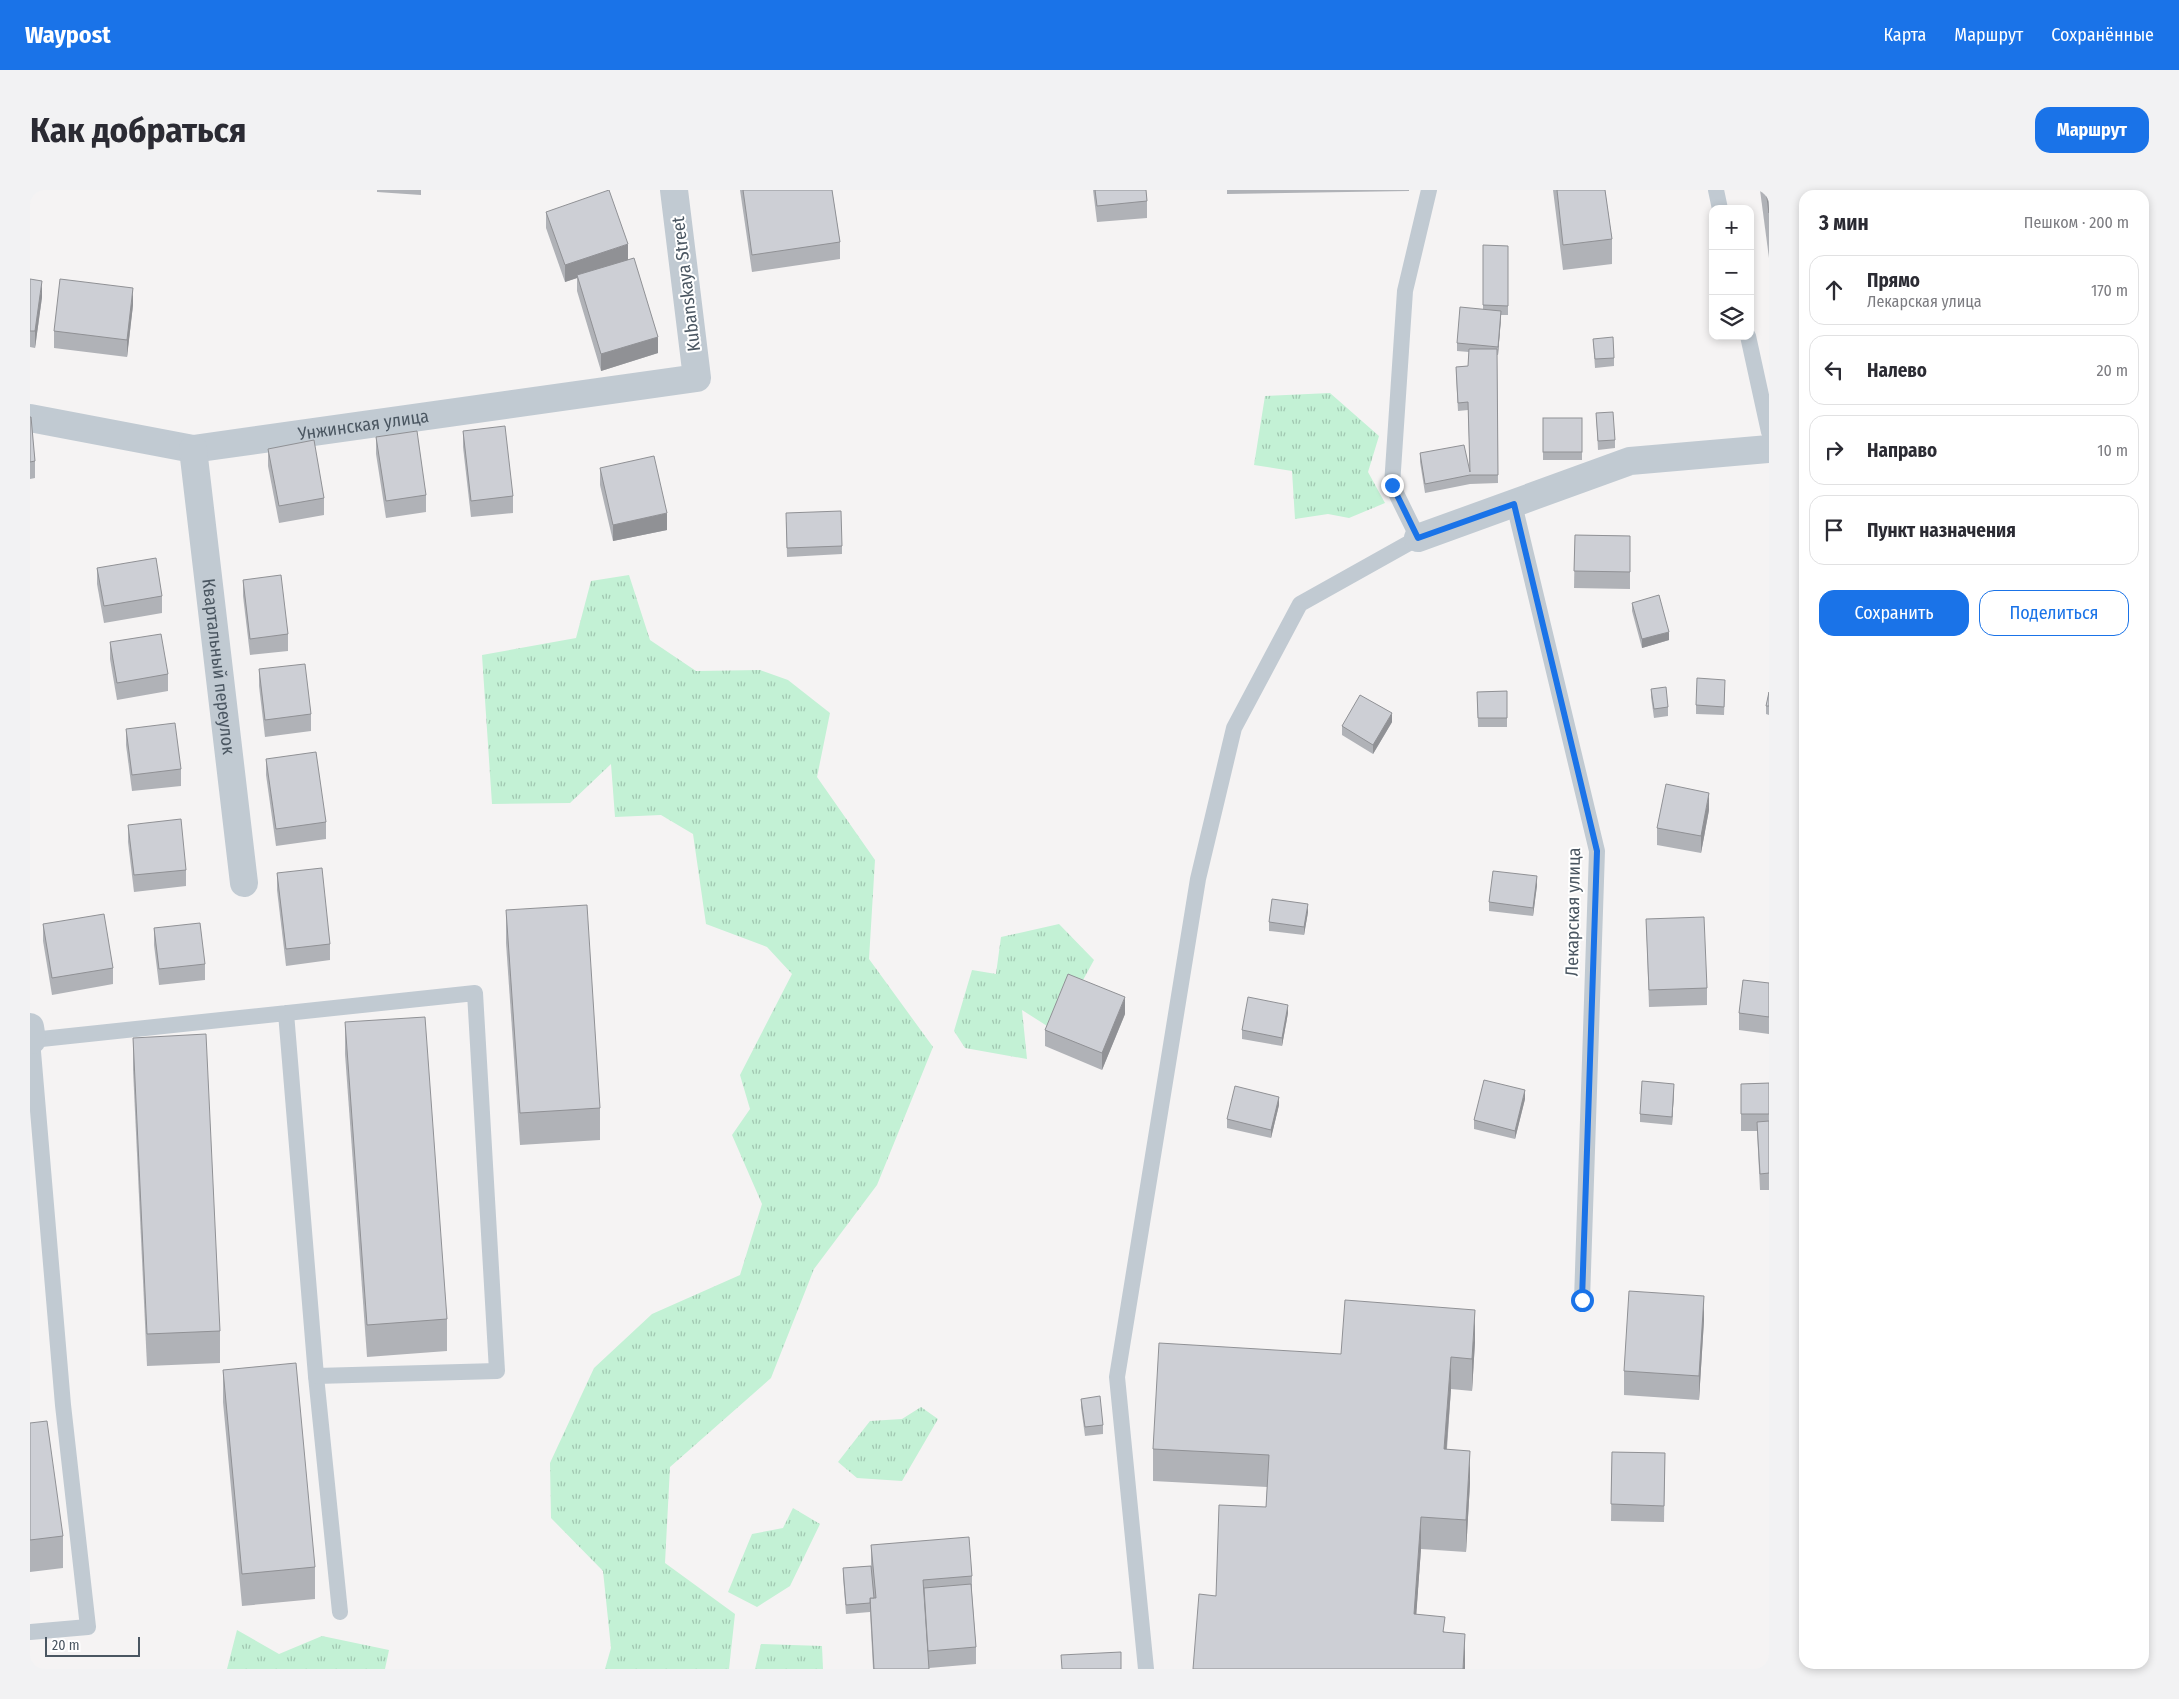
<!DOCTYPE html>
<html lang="ru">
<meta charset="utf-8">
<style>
:root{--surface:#fff;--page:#f2f2f3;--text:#2b2b33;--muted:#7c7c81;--line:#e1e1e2;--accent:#1a73e8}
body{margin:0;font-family:"Fira Sans Condensed",sans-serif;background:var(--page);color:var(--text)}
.controls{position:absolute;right:15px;top:15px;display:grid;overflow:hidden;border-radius:10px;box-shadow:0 2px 8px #0003}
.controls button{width:45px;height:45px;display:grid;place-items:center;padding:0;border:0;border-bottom:1px solid var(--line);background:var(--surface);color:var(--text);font:25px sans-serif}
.scale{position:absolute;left:15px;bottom:12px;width:95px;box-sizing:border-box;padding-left:5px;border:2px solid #4a5661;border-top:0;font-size:14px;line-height:18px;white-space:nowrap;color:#4a5661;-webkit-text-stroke:4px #fff;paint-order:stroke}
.stop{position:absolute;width:15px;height:15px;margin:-11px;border:4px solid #1a73e8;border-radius:50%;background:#fff}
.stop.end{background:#1a73e8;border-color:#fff;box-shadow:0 1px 5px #0008}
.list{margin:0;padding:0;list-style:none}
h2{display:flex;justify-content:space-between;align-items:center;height:65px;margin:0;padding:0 20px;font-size:21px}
h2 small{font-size:16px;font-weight:400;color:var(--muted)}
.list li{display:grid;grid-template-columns:32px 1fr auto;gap:15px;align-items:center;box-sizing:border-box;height:70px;margin:0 10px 10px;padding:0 10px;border:1px solid var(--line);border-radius:15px}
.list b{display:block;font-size:19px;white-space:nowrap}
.list p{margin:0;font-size:16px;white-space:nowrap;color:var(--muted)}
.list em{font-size:16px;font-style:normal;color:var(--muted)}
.actions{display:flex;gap:10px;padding:15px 20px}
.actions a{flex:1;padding:11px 0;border:1px solid var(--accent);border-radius:15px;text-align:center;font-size:18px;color:var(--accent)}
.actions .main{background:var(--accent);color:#fff}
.icon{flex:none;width:28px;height:28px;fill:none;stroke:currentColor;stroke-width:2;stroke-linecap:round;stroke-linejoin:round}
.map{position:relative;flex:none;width:1739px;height:1479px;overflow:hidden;border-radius:15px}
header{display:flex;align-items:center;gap:30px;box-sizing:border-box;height:70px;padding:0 25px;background:var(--accent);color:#fff}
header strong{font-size:24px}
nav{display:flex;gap:28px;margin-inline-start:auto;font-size:18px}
.intro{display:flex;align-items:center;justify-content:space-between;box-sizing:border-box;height:120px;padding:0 30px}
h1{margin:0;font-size:35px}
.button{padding:12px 22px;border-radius:15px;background:var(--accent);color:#fff;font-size:18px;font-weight:700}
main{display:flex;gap:30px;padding:0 30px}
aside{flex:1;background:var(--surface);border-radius:15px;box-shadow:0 2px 8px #0003}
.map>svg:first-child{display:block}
.grass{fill:url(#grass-tufts)}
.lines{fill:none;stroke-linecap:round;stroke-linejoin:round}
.service{stroke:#c1cad2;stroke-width:16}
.minor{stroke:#c1cad2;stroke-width:28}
.wall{fill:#b0b2b7}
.shaded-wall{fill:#909195}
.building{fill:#cdcfd5;stroke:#909195}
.route{stroke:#1a73e8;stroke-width:6}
.labels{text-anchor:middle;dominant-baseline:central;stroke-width:4;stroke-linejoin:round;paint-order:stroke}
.street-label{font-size:18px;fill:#4a5661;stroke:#fff}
</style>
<header>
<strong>Waypost</strong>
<nav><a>Карта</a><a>Маршрут</a><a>Сохранённые</a></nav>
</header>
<div class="intro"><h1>Как добраться</h1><a class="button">Маршрут</a></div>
<main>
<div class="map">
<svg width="1739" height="1479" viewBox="0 0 1739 1479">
<defs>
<pattern id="grass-tufts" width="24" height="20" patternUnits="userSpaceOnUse" patternTransform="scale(1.25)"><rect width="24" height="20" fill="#c3f1d5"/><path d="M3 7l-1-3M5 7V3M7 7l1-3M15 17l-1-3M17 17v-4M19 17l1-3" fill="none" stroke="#a0c6b0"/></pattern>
</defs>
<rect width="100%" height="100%" fill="#f5f3f3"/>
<!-- grass -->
<g class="grass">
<polygon points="1300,203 1349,246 1338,282 1355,313 1319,328 1298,324 1265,329 1262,281 1224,275 1235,206"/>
<polygon points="599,385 620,450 666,481 730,480 758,490 800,523 787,587 845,670 839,769 903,857 847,995 784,1079 741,1188 640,1277 635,1373 705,1424 699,1479 575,1479 581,1458 573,1381 521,1328 520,1273 564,1178 622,1124 710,1085 732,1014 702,945 720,919 710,885 762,784 737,757 676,734 663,644 631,625 585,627 581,574 540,613 462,614 452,465 546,448 561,391"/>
<polygon points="1029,734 1064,770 1025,841 992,820 997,869 935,858 924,841 942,780 966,784 971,747"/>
<polygon points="891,1217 908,1229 872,1291 827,1288 808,1272 840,1231 872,1229"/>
<polygon points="763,1318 790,1334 760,1396 727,1417 698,1402 722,1344 753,1338"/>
<polygon points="207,1440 249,1464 292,1446 359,1460 355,1479 197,1479"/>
<polygon points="731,1454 792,1456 793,1479 725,1479"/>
</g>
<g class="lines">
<!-- service -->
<g class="service">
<polyline points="1686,0 1690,19"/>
<polyline points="1718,146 1739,242"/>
<polyline points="1484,314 1567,661 1552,1110"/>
<polyline points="286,1186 310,1422"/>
<polyline points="0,1442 58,1437 33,1215 2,850 445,803 467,1181 286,1186 256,823"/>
<polyline points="1116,1479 1087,1187 1168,689 1204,538 1270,414 1388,348 1362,295 1375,101 1399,0"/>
</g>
<!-- minor -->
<g class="minor">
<path id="s1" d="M0,228L163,259L667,188L644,0"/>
<path id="s2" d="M163,259L214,693"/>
<polyline points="1388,348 1600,271 1739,259"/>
<polyline points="0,837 2,850 0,850"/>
</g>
</g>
<!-- wall -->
<g class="wall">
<polygon points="347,0 391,0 391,5 347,2"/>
<polygon points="710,0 802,0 810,52 810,69 722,82"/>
<polygon points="1063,0 1116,0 1117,11 1117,28 1067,32"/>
<polygon points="1197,0 1379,0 1379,1 1197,4"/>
<polygon points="1523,0 1575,0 1582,49 1582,74 1533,80"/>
<polygon points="1730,0 1739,0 1739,68"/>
<polygon points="516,22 598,69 628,163 571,181 547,101 547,88 535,92 516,38"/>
<polygon points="1453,55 1478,56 1478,125 1471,125 1468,165 1467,165 1468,293 1440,294 1395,303 1390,272 1390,263 1440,281 1438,220 1428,221 1426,185 1426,177 1438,176 1439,162 1427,161 1427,153 1453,119"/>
<polygon points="0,89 12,107 5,158 0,157"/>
<polygon points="103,115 97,167 24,158 24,141"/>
<polygon points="1563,149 1584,168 1584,176 1565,178"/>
<polygon points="1566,223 1585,250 1585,258 1568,260"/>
<polygon points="0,227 5,271 5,288 0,289"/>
<rect x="1513" y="228" width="39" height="42"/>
<polygon points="433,241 483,306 483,323 441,327 433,257"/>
<polygon points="346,247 396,305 396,322 356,328 346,264"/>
<polygon points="238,259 294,308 294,325 249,333 238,276"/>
<polygon points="570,278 637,340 583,351 570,295"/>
<polygon points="756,332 812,356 812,364 757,367"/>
<polygon points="1545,345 1600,346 1600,399 1544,398"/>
<polygon points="67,378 132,406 132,423 74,433 67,394"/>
<polygon points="213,390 258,444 258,461 220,465 213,406"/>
<polygon points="1602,413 1639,450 1612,458 1602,421"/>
<polygon points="80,452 138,484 138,501 87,510 80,469"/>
<polygon points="229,479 281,524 281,541 235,547 229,496"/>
<polygon points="1695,498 1694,525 1666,524 1666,515"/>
<polygon points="1621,499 1638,517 1638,526 1624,528 1621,507"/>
<polygon points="1477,501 1477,537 1448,537 1447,502"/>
<polygon points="1739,502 1739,525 1736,524 1736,516"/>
<polygon points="1362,532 1343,564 1312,545 1312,536"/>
<polygon points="96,539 151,579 151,596 102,601 96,555"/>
<polygon points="236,569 296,632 296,649 246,656 236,585"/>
<polygon points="1679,620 1671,663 1627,655 1627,638"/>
<polygon points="98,635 156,680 156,696 104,702 98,652"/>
<polygon points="247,683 300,754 300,770 256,776 247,700"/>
<polygon points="1507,695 1503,726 1459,721 1459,712"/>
<polygon points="476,720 570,918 570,950 490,955 476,753"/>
<polygon points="1278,722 1274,745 1239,741 1239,732"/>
<polygon points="1616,729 1677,798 1677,815 1619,817"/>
<polygon points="13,734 83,778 83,794 22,805 13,751"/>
<polygon points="124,738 175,774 175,790 129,795 124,755"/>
<polygon points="1739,793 1739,844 1709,840 1709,823"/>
<polygon points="1258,823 1252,856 1212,849 1212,840"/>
<polygon points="1095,824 1072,880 1015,856 1015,840"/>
<polygon points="315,832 417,1129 417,1161 337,1167 315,864"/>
<polygon points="103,848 190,1141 190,1173 117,1176 103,880"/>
<polygon points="1739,893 1739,1000 1730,1000 1727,941 1711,941 1711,894"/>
<polygon points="1644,902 1642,935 1610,932 1610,924"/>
<polygon points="1495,909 1485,949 1444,939 1444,930"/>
<polygon points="1249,915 1241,948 1197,938 1197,929"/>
<polygon points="1674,1130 1669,1210 1594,1205 1594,1181"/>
<polygon points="1445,1152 1442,1201 1421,1199 1417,1259 1440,1293 1436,1362 1391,1359 1386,1425 1415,1442 1435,1479 1186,1406 1236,1317 1237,1297 1123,1291 1123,1259 1311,1164"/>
<polygon points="193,1180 285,1377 285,1409 212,1416 193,1212"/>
<polygon points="1051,1209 1073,1235 1073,1244 1055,1246 1051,1217"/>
<polygon points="0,1233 33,1346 33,1378 0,1382"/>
<polygon points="1582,1262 1635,1263 1634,1332 1581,1331"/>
<polygon points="841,1355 942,1386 942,1403 946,1457 946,1474 899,1478 899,1479 843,1479 840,1422 816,1424 813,1387 813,1378 841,1376"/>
</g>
<!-- shaded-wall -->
<g class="shaded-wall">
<polygon points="598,54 598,71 547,85 547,88 535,92 535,75"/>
<polygon points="12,91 12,107 5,158 5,141"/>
<polygon points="103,98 103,115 97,167 97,150"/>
<polygon points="1471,121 1471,129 1468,165 1468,157"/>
<polygon points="628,147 628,163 571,181 571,164"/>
<polygon points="637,323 637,340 583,351 583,335"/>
<polygon points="1639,442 1639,450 1612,458 1612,449"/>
<polygon points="1362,523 1362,532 1343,564 1343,555"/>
<polygon points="1679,603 1679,620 1671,663 1671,646"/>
<polygon points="1507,686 1507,695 1503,726 1503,718"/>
<polygon points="1278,714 1278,722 1274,745 1274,737"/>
<polygon points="1095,807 1095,824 1072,880 1072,863"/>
<polygon points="1258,815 1258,823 1252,856 1252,848"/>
<polygon points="1644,894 1644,902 1642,935 1642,927"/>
<polygon points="1495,900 1495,909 1485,949 1485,941"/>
<polygon points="1249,907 1249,915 1241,948 1241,940"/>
<polygon points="1674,1106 1674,1130 1669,1210 1669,1186"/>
<polygon points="1445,1120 1445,1152 1442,1201 1442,1169"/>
<polygon points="1421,1167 1421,1199 1414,1291 1414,1259"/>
<polygon points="1440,1261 1440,1293 1436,1362 1436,1330"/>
<polygon points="1391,1327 1391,1359 1384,1457 1384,1424"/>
<polygon points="1435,1444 1435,1479 1433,1479"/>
</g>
<!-- building -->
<g class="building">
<polygon points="579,0 598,54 535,75 516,22"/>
<polygon points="713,0 802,0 810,52 722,65"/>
<polygon points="1065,0 1116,0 1117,11 1067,16"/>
<polygon points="1527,0 1575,0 1582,49 1533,55"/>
<polygon points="1736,0 1739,0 1739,23"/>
<polygon points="1453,55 1478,56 1478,116 1453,115"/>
<polygon points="604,68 628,147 571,164 547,85"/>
<polygon points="0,89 12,91 5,141 0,141"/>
<polygon points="30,89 103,98 97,150 24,141"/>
<polygon points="1430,117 1471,121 1468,157 1427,153"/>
<polygon points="1583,147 1584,168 1565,169 1563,149"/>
<polygon points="1439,159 1467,159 1468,285 1440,285 1395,294 1390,263 1434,255 1440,282 1438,212 1428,213 1426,177 1438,176"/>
<polygon points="1583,222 1585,250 1568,251 1566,223"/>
<polygon points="0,227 1,227 5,271 0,272"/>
<rect x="1513" y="228" width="39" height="34"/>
<polygon points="475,236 483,306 441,311 433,241"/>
<polygon points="387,241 396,305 356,311 346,247"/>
<polygon points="284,250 294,308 249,316 238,259"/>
<polygon points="624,266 637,323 583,335 570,278"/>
<polygon points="811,321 812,356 757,358 756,323"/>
<polygon points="1545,345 1600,346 1600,382 1544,381"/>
<polygon points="126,368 132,406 74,416 67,378"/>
<polygon points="251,385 258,444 220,449 213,390"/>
<polygon points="1629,405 1639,442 1612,449 1602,413"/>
<polygon points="131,444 138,484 87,493 80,452"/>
<polygon points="275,474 281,524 235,530 229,479"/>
<polygon points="1667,488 1695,490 1694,517 1666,515"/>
<polygon points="1636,497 1638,517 1624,519 1621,499"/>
<polygon points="1477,501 1477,528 1448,528 1447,502"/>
<polygon points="1739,502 1739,516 1736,516"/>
<polygon points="1330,505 1362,523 1343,555 1312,536"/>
<polygon points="145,533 151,579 102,585 96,539"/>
<polygon points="286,562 296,632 246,639 236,569"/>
<polygon points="1636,594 1679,603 1671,646 1627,638"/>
<polygon points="151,629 156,680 104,685 98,635"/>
<polygon points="292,678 300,754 256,759 247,683"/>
<polygon points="1463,681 1507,686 1503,718 1459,712"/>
<polygon points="1242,709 1278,714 1274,737 1239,732"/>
<polygon points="557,715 570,918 490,923 476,720"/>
<polygon points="74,724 83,778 22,788 13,734"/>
<polygon points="1674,727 1677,798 1619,800 1616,729"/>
<polygon points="170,733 175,774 129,779 124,738"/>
<polygon points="1038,784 1095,807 1072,863 1015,840"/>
<polygon points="1713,790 1739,793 1739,827 1709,823"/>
<polygon points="1218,807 1258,815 1252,848 1212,840"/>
<polygon points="395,827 417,1129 337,1135 315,832"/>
<polygon points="176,844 190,1141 117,1144 103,848"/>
<polygon points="1454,890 1495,900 1485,941 1444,930"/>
<polygon points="1612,891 1644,894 1642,927 1610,924"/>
<polygon points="1739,893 1739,924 1711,924 1711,894"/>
<polygon points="1205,896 1249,907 1241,940 1197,929"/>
<polygon points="1739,931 1739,983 1730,984 1727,932"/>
<polygon points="1599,1101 1674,1106 1669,1186 1594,1181"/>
<polygon points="1315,1110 1445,1120 1442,1169 1421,1167 1414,1259 1440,1261 1436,1330 1391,1327 1384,1424 1415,1427 1413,1442 1435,1444 1433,1479 1163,1479 1169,1404 1186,1406 1189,1315 1236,1317 1239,1265 1123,1259 1129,1153 1311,1164"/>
<polygon points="266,1173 285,1377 212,1384 193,1180"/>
<polygon points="1070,1206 1073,1235 1055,1237 1051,1209"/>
<polygon points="17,1231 33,1346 0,1350 0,1233"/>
<polygon points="1582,1262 1635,1263 1634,1316 1581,1314"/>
<polygon points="939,1347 942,1386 893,1390 899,1479 844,1479 840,1408 846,1408 841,1355"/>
<polygon points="841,1376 844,1408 840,1408 840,1413 816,1415 813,1378"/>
<polygon points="941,1394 946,1457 898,1461 894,1398"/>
<polygon points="1091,1462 1091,1479 1032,1479 1031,1465"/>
</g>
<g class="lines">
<!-- route -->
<polyline class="route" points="1362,295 1388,348 1484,314 1567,661 1552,1110"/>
</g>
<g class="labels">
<!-- street labels -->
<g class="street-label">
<text transform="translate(656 94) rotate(-97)">Kubanskaya Street</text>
<text stroke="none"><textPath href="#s1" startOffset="338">Унжинская улица</textPath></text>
<text stroke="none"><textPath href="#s2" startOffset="219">Квартальный переулок</textPath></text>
<text transform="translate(1543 722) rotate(-89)">Лекарская улица</text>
</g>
</g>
</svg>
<div class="controls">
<button>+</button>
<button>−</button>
<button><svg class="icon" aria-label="layers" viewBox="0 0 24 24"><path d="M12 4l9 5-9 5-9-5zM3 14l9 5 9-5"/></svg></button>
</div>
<div class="scale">20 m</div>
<div class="stop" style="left:1552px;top:1110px"></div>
<div class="stop end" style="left:1362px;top:295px"></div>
</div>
<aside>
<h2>3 мин<small>Пешком · 200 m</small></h2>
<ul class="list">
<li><svg class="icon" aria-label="ahead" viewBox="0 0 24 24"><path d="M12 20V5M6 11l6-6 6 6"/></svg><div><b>Прямо</b><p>Лекарская улица</p></div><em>170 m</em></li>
<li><svg class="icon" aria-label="left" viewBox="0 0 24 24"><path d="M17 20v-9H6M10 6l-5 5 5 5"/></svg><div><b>Налево</b></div><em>20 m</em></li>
<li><svg class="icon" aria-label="right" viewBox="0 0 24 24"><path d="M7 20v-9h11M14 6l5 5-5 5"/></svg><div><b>Направо</b></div><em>10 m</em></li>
<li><svg class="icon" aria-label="arrive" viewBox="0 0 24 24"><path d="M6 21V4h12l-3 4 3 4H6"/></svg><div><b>Пункт назначения</b></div></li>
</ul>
<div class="actions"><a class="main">Сохранить</a><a>Поделиться</a></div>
</aside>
</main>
